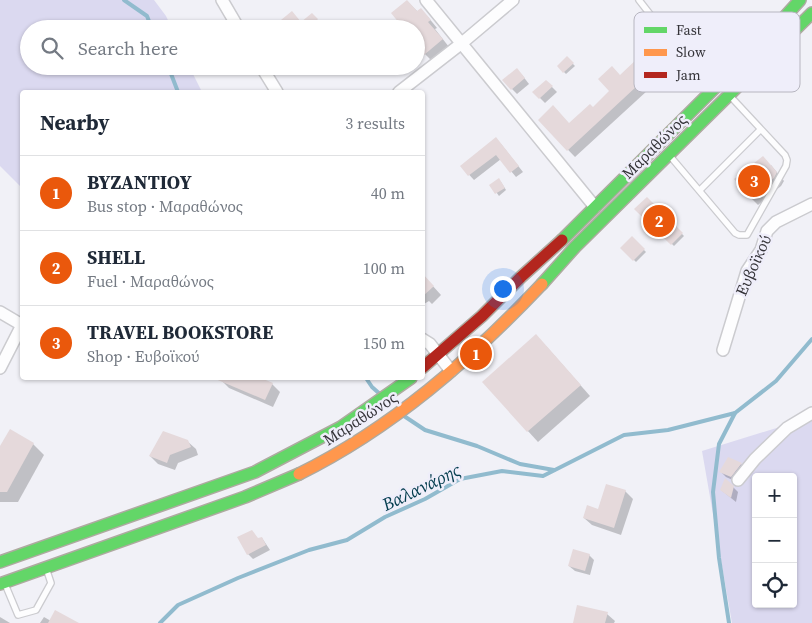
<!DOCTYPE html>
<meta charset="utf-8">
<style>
:root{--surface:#fff;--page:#f6f6f7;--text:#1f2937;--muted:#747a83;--line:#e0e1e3;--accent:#ea580c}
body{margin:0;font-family:"Source Serif 4",serif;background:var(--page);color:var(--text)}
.controls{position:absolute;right:15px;bottom:15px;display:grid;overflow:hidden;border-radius:5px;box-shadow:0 1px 4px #0004}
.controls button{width:45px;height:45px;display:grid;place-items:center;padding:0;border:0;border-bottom:1px solid var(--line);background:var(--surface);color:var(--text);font:25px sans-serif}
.you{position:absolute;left:502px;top:288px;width:18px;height:18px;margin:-12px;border:4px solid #fff;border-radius:50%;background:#1a73e8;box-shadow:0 0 0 8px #1a73e833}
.badge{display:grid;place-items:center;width:32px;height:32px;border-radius:50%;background:var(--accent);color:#fff;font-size:16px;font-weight:700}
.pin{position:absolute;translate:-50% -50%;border:2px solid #fff;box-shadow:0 1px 5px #0006}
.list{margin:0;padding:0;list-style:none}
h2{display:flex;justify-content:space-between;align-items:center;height:65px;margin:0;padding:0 20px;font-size:21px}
h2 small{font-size:16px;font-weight:400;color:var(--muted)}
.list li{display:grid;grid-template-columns:32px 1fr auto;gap:15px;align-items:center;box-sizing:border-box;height:75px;padding:0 20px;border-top:1px solid var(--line)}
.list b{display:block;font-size:19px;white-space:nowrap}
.list p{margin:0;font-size:16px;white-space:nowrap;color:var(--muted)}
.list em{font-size:16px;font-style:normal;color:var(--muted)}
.icon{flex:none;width:28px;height:28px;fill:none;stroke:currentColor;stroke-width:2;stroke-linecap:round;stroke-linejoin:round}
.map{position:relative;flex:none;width:812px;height:623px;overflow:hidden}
.search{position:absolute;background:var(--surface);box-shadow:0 1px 4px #0004;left:20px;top:20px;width:405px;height:55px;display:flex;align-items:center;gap:12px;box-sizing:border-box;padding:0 18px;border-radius:28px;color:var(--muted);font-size:19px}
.panel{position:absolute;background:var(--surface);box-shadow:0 1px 4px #0004;left:20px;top:90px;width:405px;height:290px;border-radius:5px}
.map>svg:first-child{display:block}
.green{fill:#dbd9f0;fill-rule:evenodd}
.shadow{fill:#0003}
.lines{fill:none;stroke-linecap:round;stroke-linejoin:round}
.stream{stroke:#91bbce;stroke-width:4}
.building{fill:#e5d9db}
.lane-casing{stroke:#cbcbcf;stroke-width:8}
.street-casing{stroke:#cbcbcf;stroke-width:14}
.fast-casing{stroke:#aeaaa0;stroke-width:14}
.slow-casing{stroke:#aeaaa0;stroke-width:14}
.jam-casing{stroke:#aeaaa0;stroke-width:14}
.lane{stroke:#fdfdfe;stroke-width:5.5}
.street{stroke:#fdfdfe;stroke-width:11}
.fast{stroke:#63d668;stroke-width:11}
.slow{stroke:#ff974d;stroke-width:11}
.jam{stroke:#b3261e;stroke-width:11}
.labels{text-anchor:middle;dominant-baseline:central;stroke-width:5;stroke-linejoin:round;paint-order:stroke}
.street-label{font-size:16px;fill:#343338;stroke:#efeefa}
.water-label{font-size:18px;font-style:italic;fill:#043d4e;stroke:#efeefa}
.key{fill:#efeefa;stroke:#b7b6c0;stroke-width:1}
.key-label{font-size:14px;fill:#343338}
</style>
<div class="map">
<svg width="812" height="623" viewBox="0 0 812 623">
<rect width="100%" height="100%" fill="#f1f1f7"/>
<!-- green -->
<g class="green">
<polygon points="0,0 154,0 166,16 172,29 29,29 29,66 189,66 202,92 22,92 22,188 0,166"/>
<path d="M812,417V623H732L702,451ZM756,477H793V604H756Z"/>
</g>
<!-- shadow -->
<g class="shadow">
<polygon points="407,1 418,12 428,17 437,28 435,29 449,47 432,61 425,54"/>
<polygon points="312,14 322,25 318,29 272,29 302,24"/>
<polygon points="657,53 672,68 575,157 539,120 569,124 593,108"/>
<polygon points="567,58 575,66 566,74 558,66"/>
<polygon points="522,75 529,84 517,94 504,81"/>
<polygon points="546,81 557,92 545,103 534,92"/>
<polygon points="501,144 523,172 516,177 501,159 474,180 461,166"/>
<polygon points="771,165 784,181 781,186 758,205 750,197"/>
<polygon points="501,182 506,190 499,196 491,185"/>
<polygon points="647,198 684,236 674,246 636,209"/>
<polygon points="632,238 646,252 636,262 622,248"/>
<polygon points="422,274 441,295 432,304 429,301 424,304 422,302"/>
<polygon points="546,346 590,396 538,442 483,382"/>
<polygon points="223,378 257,378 272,384 280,392 273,407 229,388 221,380"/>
<polygon points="187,441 196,449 198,455 178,463 175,470 158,464 150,456"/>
<polygon points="33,444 44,455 18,502 0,502 0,448"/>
<polygon points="728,459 741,464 746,469 737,482 726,477 721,472"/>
<polygon points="726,480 738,492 736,502 721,490"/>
<polygon points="625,491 633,499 621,535 592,525 584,518 599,511"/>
<polygon points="262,538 270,550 253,559 248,554 258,539"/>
<polygon points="589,555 594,560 590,575 575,571 569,566"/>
<polygon points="607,614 615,621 614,623 574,623"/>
<polygon points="0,617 10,623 0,623"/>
<polygon points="44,617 51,621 76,623 40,623"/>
</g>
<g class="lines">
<!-- stream -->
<g class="stream">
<polyline points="124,0 147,16 152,29"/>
<polyline points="168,66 178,92"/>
<polyline points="366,378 372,387 381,395"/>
<polyline points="404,416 425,430 477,446 520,464 554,470"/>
<polyline points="160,623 178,605 238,578 309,550 347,540 385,517 425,499 460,479 502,471 543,476 624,435 668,430 735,413"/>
<polyline points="729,623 719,558 713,492 719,444 735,413 776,381 812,339"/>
</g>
</g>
<!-- building -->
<g class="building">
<polygon points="407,0 417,11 421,8 431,20 428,22 443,39 424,55 416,45 416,29 404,29 391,13"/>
<polygon points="292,11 301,22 312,13 318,19 307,29 270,29"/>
<polygon points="650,43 665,60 567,151 538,120 553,105 569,123 590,104 593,107 609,91 598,79 612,66 620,75 638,58 637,56"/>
<polygon points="567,56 574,63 563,73 557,66"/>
<polygon points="517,68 525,78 511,90 502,80"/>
<polygon points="546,80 553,86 539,99 532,92"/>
<polygon points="496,137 519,166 510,173 496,155 468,176 460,166"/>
<polygon points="763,156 777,172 774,178 750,198 734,179"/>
<polygon points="499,178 505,188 495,194 489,185"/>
<polygon points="647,197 683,233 671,245 634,209"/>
<polygon points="632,236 645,249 633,261 620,248"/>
<polygon points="422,273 434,286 422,297"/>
<polygon points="536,334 581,385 527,432 482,382"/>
<polygon points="213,378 261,378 273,383 265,400"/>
<polygon points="10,429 34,443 7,492 0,492 0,446"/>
<polygon points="163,431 188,440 191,447 170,455 167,463 149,456"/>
<polygon points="728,457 742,463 731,477 719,472"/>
<polygon points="725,478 734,486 731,498 720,490"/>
<polygon points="606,484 626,490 614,528 583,518 587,505 598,509"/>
<polygon points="252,530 258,538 262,537 266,545 247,555 237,537"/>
<polygon points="573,549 590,554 585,571 568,566"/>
<polygon points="577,605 608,612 605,623 573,623"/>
<polygon points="55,610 79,623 48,623"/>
</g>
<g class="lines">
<!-- lane casing -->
<g class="lane-casing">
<g id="lane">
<polyline points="639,0 709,90"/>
<polyline points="724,73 724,46 748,23 774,24"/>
<polyline points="670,156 735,233 739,235 747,235 786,166 787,160 785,155 731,97"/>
<polyline points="700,190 760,130"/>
<polyline points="5,584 18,615 36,610 51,583 47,571"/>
</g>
</g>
<!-- street casing -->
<g class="street-casing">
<g id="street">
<polyline points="222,0 239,29"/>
<polyline points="426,0 595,207"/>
<polyline points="261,66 277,92"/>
<polyline points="399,92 462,43 513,0"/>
<polyline points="0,312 22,325 0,368"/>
<polyline points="422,339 430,344 451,371"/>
<polyline points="723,350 747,271 761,250 767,231 776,222 812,204"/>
<polyline points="738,480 755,459 787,428 812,413"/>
</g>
</g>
<!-- fast casing -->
<g class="fast-casing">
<g id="fast">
<polyline points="562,240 772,31 800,0"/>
<polyline points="542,284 575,247 812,13"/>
<polyline points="0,562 255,472 341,427 411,378"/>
<polyline points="0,584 245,497 299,474"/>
</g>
</g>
<!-- slow casing -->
<g class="slow-casing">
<path id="slow" d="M299,474C392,428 471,359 542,284"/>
</g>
<!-- jam casing -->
<g class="jam-casing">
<polyline id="jam" points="422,368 482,316 521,277 562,240"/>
</g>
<!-- lane -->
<use href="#lane" class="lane"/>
<!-- street -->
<use href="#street" class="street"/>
<!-- fast -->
<use href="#fast" class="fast"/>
<!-- slow -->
<use href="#slow" class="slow"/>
<!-- jam -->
<use href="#jam" class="jam"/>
</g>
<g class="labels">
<!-- street labels -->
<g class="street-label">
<text transform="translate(654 146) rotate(-45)">Μαραθώνος</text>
<text transform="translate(753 265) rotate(-66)">Ευβοϊκού</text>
<text transform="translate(360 418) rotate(-33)">Μαραθώνος</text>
</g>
<!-- water labels -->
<g class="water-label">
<text transform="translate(421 487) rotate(-26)">Βαλανάρης</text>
</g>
</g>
<!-- legend -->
<rect x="634" y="12" width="166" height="80" rx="8" class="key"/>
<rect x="644" y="27" width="23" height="6" fill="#63d668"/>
<rect x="644" y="49" width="23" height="7" fill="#ff974d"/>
<rect x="644" y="72" width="23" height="6" fill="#b3261e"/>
<g class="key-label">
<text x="676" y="35">Fast</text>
<text x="676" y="57">Slow</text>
<text x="676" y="80">Jam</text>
</g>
</svg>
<div class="controls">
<button>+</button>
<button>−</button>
<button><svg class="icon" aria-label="locate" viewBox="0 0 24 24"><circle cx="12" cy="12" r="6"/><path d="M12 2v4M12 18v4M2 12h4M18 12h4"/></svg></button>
</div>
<div class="you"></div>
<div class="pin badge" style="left:476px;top:354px">1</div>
<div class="pin badge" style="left:659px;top:221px">2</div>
<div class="pin badge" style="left:754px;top:181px">3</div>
<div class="search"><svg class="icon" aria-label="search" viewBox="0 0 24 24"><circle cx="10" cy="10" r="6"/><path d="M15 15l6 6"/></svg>Search here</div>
<section class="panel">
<h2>Nearby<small>3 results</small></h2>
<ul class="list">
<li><span class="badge">1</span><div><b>ΒΥΖΑΝΤΙΟΥ</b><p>Bus stop · Μαραθώνος</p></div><em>40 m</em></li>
<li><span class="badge">2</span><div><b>SHELL</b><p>Fuel · Μαραθώνος</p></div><em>100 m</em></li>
<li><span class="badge">3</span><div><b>TRAVEL BOOKSTORE</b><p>Shop · Ευβοϊκού</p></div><em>150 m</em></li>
</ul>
</section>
</div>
